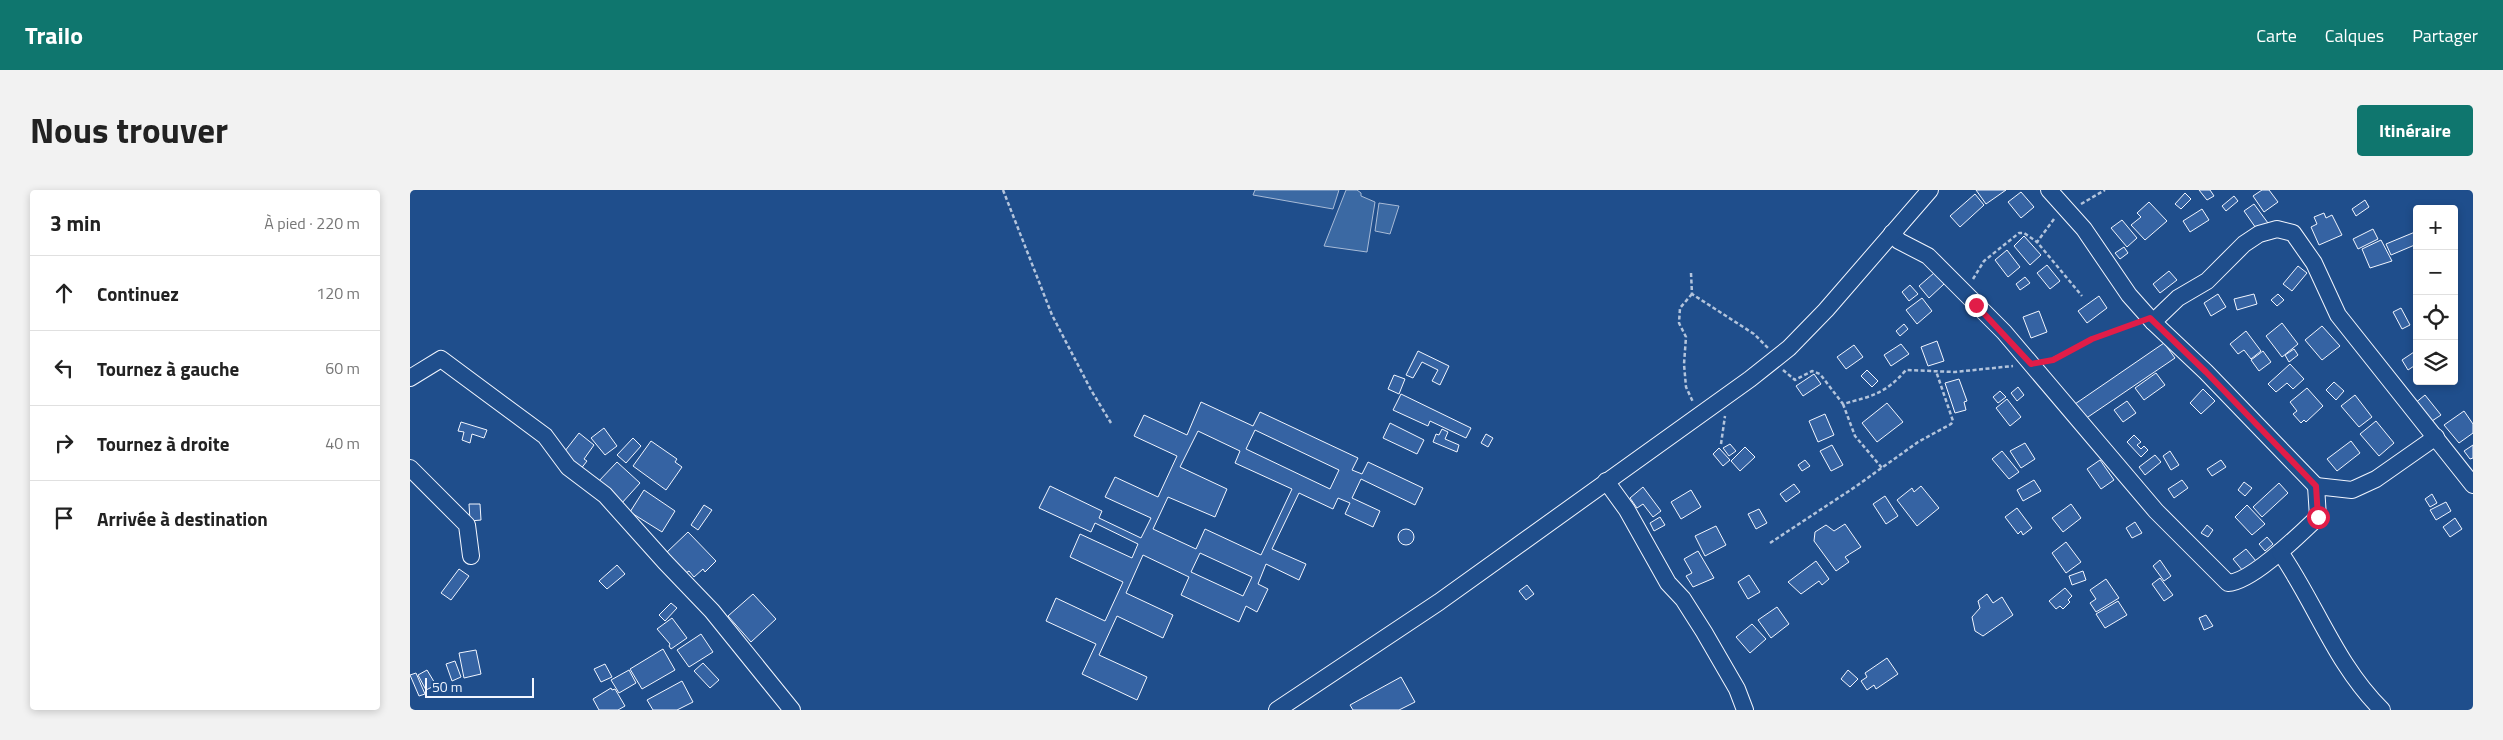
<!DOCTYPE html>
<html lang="fr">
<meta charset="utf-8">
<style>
:root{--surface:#fff;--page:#f2f2f2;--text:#222;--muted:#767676;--line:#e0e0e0;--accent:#0f766e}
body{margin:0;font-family:"Titillium Web",sans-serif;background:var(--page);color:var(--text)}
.controls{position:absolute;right:15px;top:15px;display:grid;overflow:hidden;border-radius:5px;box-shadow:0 2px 8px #0003}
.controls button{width:45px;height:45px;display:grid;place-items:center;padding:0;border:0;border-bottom:1px solid var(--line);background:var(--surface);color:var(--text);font:25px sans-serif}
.scale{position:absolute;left:15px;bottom:12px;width:109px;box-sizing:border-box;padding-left:5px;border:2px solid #f2f6ff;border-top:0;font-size:14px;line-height:18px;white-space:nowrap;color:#f2f6ff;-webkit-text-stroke:4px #1f4e8c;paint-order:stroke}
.stop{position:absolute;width:15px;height:15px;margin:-11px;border:4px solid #e11d48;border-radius:50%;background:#fff}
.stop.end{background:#e11d48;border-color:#fff;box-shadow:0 1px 5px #0008}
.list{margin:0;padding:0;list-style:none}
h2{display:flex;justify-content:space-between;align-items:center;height:65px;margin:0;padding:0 20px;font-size:21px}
h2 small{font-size:16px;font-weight:400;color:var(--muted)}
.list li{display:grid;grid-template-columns:32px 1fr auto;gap:15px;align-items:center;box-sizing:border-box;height:75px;padding:0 20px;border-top:1px solid var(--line)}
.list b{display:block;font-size:19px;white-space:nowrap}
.list em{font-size:16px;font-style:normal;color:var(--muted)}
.icon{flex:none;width:28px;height:28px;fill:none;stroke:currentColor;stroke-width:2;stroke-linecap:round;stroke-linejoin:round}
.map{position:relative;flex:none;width:2063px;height:520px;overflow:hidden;border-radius:5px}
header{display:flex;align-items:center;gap:30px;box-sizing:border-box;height:70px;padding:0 25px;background:var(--accent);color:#fff}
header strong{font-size:24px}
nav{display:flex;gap:28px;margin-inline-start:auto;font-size:18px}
.intro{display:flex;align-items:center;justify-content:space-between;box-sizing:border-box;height:120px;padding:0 30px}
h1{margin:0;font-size:35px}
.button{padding:12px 22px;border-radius:5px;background:var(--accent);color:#fff;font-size:18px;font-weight:700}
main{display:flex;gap:30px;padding:0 30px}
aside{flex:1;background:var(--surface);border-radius:5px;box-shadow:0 2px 8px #0003}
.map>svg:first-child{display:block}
.water{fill:#3b69a3;stroke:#a8bbd7}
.building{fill:#3563a3;stroke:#f2f6ff;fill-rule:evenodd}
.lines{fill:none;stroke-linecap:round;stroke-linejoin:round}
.minor-casing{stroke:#f2f6ff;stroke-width:18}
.path{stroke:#b3c4dc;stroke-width:2.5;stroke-dasharray:4 2.5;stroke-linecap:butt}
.minor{stroke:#1f4e8c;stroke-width:16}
.route{stroke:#e11d48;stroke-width:6}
</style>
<header>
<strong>Trailo</strong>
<nav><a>Carte</a><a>Calques</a><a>Partager</a></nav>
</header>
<div class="intro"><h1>Nous trouver</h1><a class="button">Itinéraire</a></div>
<main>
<aside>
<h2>3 min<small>À pied · 220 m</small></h2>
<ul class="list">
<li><svg class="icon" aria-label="ahead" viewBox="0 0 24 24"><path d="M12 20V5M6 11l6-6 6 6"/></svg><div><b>Continuez</b></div><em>120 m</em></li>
<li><svg class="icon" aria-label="left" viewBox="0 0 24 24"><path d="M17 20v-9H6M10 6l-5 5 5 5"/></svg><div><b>Tournez à gauche</b></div><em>60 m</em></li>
<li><svg class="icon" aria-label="right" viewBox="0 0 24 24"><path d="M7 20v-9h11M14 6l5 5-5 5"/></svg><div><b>Tournez à droite</b></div><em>40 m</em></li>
<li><svg class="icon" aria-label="arrive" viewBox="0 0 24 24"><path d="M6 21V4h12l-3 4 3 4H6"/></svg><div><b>Arrivée à destination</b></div></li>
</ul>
</aside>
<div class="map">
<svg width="2063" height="520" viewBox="0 0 2063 520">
<rect width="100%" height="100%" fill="#1f4e8c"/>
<!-- water -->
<g class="water">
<polygon points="845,0 929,0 923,19 843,5"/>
<polygon points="936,0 947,0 951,3 951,6 965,12 957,62 914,56"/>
<polygon points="969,13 989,16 980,44 965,41"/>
</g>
<!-- building -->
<g class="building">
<polygon points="1566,0 1596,0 1576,14"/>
<polygon points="1789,0 1800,0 1804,6 1797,10"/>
<polygon points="1852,0 1859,0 1868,12 1854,22 1843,6"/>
<polygon points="1611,2 1624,17 1611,28 1598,12"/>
<polygon points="1775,3 1781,9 1771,19 1765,14"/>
<polygon points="1565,4 1574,15 1550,37 1540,26"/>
<polygon points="1824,6 1828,11 1816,21 1812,16"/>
<polygon points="1955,10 1959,17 1946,26 1942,19"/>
<polygon points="1739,12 1757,31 1735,50 1721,35 1731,27 1727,23"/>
<polygon points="1844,14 1858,33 1848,41 1834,21"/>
<polygon points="1792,19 1799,30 1780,42 1773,31"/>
<polygon points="1914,23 1916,28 1922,25 1932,45 1909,55 1901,37 1907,34 1904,27"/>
<polygon points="1712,30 1727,48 1717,57 1701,38"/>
<polygon points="1963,39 1968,49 1948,59 1943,49"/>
<polygon points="2005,42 2007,54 1981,65 1976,54"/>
<polygon points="1614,46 1631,65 1620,75 1604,56"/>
<polygon points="1971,50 1982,71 1960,78 1952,59"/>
<polygon points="1714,57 1718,63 1710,69 1705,63"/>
<polygon points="1597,60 1610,77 1598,87 1585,70"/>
<polygon points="1637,75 1650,91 1640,99 1627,83"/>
<polygon points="1888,76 1897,83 1882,101 1873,94"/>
<polygon points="1759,81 1767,90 1750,103 1743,94"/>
<polygon points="1524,83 1534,94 1519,108 1509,96"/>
<polygon points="1615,87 1620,93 1610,100 1606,94"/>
<polygon points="1500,95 1508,104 1499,111 1492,102"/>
<polygon points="1808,104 1816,117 1801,126 1794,113"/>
<polygon points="1844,104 1847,114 1827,120 1824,109"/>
<polygon points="1868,104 1874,110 1867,116 1861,110"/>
<polygon points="1689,106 1697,118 1677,133 1668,121"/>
<polygon points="1512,108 1522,121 1507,134 1496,120"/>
<polygon points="1991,118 2000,135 1992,139 1983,122"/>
<polygon points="1629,121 1637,142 1621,148 1613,127"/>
<polygon points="1872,133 1888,154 1872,167 1856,146"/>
<polygon points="1494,134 1498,139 1490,146 1486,141"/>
<polygon points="1912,136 1930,156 1912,170 1895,150"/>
<polygon points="1836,141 1851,161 1841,169 1834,160 1828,164 1820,154"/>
<polygon points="1527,151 1534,171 1518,176 1511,157"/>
<polygon points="1754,153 1765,168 1675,229 1665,214"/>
<polygon points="1491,154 1499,164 1481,176 1474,165"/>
<polygon points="1444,155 1453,167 1436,179 1427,167"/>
<polygon points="1884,159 1888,165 1879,172 1875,165"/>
<polygon points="1008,161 1039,176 1030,195 1022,191 1028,180 1012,172 1003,188 996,185"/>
<polygon points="1853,161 1861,172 1849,181 1841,170"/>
<polygon points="2004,162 2007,166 2007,174 1998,180 1992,170"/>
<polygon points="1880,174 1894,189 1883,199 1877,193 1866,202 1858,194"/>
<polygon points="1457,180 1468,191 1462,197 1451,186"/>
<polygon points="1746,183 1755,195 1734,210 1725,198"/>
<polygon points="1404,184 1411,194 1393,206 1386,196"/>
<polygon points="984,185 995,189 989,204 978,199"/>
<polygon points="1549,189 1557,211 1554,212 1556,220 1545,223 1535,193"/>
<polygon points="1924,192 1934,201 1926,210 1916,200"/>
<polygon points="1608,197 1614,205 1607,211 1601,203"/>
<polygon points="1897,198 1913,216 1896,232 1894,230 1891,233 1883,224 1887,221 1880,212"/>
<polygon points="1793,199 1805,211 1791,224 1780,213"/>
<polygon points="1590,201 1596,207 1588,213 1583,207"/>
<polygon points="991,204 1061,238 1056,248 1020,231 1018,236 983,220"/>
<polygon points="1945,205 1962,227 1949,237 1931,216"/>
<polygon points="2015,205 2031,225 2019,233 2004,214"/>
<polygon points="1597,209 1611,227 1600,236 1586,218"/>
<polygon points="1717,211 1726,223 1713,232 1704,220"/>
<path d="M791,212L843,236L850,222L948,268L942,280L952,284L958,272L1013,298L1005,315L951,289L942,308L970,321L963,337L935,324L940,313L928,308L923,319L889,303L862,359L896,374L889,390L856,374L848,394L858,399L847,422L836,416L829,432L771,405L779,387L733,365L716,403L763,425L753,448L707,426L689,465L737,487L727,510L672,484L686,454L636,431L646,408L695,431L713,392L660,367L670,344L722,368L728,354L685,333L681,342L629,318L640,296L692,321L689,328L731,348L741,328L695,307L705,287L748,307L767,266L724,246L734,225L777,245ZM845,240L929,280L920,299L836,259ZM788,241L830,261L825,273L882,299L851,365L795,339L786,359L743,339L758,307L805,327L817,299L770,277ZM790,363L842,387L833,406L781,382Z"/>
<polygon points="1477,213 1493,232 1467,252 1452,233"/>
<polygon points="2054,221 2063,234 2063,243 2049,253 2034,235"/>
<polygon points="1415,224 1424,245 1408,252 1399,231"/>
<polygon points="1966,231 1984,253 1969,266 1950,244"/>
<polygon points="51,232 77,240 74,248 62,244 60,253 52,250 54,242 48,241"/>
<polygon points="980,233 1014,250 1007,264 973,248"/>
<polygon points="194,238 207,256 195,265 181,248"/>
<polygon points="1032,239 1038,242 1035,249 1049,255 1047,262 1023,252 1026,244 1029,245"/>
<polygon points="169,243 184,255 174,269 177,271 170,280 151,266"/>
<polygon points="1076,244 1083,248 1078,257 1071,253"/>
<polygon points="1724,245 1731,252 1727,255 1731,259 1734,256 1738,260 1731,267 1717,252"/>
<polygon points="223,248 231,256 216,273 207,265"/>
<polygon points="241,251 267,269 265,272 272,277 256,300 223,276"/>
<polygon points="1941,251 1950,263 1927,281 1917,269"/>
<polygon points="1615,253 1625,269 1611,278 1600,261"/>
<polygon points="1320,254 1326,261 1319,266 1313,258"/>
<polygon points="1422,255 1433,275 1421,281 1410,261"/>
<polygon points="2063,255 2063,268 2060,269 2054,261"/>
<polygon points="1335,257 1345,267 1330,281 1321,271"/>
<polygon points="1309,258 1320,270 1313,276 1303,264"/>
<polygon points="1592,261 1609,282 1599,289 1582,269"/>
<polygon points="1760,261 1769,275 1761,280 1753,266"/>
<polygon points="1745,265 1751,272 1735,285 1729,277"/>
<polygon points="1395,270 1400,276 1392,281 1388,275"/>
<polygon points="1690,270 1704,290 1691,299 1677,279"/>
<polygon points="1811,270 1816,277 1802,286 1797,279"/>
<polygon points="207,272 230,293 211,314 187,293"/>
<polygon points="1624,290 1631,301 1613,311 1607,300"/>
<polygon points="1772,290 1778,298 1764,308 1758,299"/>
<polygon points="1834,292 1842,298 1835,306 1828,300"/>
<polygon points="1869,293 1878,303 1852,327 1843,317"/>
<polygon points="1384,294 1390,302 1376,312 1370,304"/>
<polygon points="1511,296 1529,318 1507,336 1487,310 1502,298 1504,302"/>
<polygon points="1233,297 1251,321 1243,327 1233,314 1227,318 1220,308"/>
<polygon points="234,300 265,321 252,342 220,322"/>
<polygon points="1281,300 1291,317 1271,329 1261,312"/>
<polygon points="2022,304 2027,313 2020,317 2015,309"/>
<polygon points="1475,306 1488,326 1476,334 1463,314"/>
<polygon points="2036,312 2041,321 2026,330 2020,320"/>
<polygon points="59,314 70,314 71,330 60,331"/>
<polygon points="1661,314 1671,328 1653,342 1642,328"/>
<polygon points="294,315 302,320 288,340 281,335"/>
<polygon points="1837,315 1855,334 1842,345 1825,327"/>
<polygon points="1607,318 1622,338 1613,345 1611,341 1608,344 1595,327"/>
<polygon points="1349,319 1357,333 1346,339 1338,324"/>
<polygon points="1250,327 1255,335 1244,341 1240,333"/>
<polygon points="2045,328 2052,339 2040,347 2033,337"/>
<polygon points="1725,332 1732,343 1722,348 1716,338"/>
<polygon points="1435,334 1451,357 1435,367 1439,372 1426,381 1404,351 1405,342 1416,335 1424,341"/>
<polygon points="1797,335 1803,340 1798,347 1791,343"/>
<polygon points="1306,336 1316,355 1295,366 1285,346"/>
<circle cx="996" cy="347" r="8"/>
<polygon points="278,342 306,371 295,382 293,379 284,387 279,381 276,383 256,363"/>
<polygon points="1857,347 1863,354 1855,361 1849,354"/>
<polygon points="1656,352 1671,372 1656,383 1642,363"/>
<polygon points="1836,359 1846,371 1833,381 1823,369"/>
<polygon points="1288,361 1304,388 1283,397 1276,386 1282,383 1274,369"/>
<polygon points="1750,370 1761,386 1754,391 1743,376"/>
<polygon points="1406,371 1419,389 1412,395 1409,391 1391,404 1378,392"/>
<polygon points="207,375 215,384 197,399 189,391"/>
<polygon points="49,379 59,386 41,410 31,403"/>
<polygon points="1673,381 1676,390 1662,395 1659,386"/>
<polygon points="1339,385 1350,402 1338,409 1328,392"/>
<polygon points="1750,388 1763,405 1754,411 1742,394"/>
<polygon points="1696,389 1709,408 1686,422 1680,413 1686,409 1680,400"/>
<polygon points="1117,395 1124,404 1116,410 1109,401"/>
<polygon points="1655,398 1662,406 1658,410 1660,412 1653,419 1650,416 1646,419 1639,411"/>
<polygon points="343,404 366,429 341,452 318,426"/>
<polygon points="1577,404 1583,413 1592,407 1603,425 1573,446 1565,441 1562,427 1570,418 1568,411"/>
<polygon points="1708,411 1717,425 1695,438 1686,424"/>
<polygon points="261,413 267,418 255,431 249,425"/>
<polygon points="1367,417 1379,434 1361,448 1348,430"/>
<polygon points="1796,425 1803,436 1794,440 1789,428"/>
<polygon points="262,428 277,448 261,459 259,456 260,454 247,439"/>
<polygon points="1342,434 1356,449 1340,463 1326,447"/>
<polygon points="291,444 303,462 279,477 267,460"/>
<polygon points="253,459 265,480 232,499 220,479"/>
<polygon points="66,460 71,484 54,488 49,463"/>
<polygon points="1477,468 1488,484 1466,499 1464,495 1457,500 1451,491 1457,487 1455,483"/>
<polygon points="45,471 51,487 42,491 36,474"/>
<polygon points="293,473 309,490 300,498 284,481"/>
<polygon points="195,474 202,487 191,492 184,479"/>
<polygon points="17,480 26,495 16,500 8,485"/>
<polygon points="219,480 226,493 209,503 201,490"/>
<polygon points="1438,480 1448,489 1440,497 1431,489"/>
<polygon points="6,483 15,504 9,506 0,485"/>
<polygon points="991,487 1005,512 989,520 943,520 940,515"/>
<polygon points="272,491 283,512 267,520 243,520 237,510"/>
<polygon points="201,498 202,500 205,499 215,516 208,520 189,520 183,509"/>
</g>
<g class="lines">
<!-- minor casing -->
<g class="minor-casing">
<g id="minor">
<polyline points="1639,0 1674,39 1719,105 1743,132 1796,182 1906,296"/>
<path d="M1482,43L1489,51L1518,66L1594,142L1746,321L1818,393C1842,392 1890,344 1908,327L1906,296L1942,300L1966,289L2026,247"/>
<polyline points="1743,132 1768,108 1797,91 1834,54 1849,44 1867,39 1883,43 1904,73 1928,125 2063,295"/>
<polyline points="0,188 31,169 135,246 158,277 195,305 255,372 302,421 382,520"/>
<polyline points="0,278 57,335 61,366"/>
<polyline points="1196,291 1217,320 1258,393 1273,409 1294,442 1327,499 1335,520"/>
<path d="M1870,362C1906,414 1926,475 1972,520"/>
<polyline points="867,520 1029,412 1340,189 1379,158 1416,120 1520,0"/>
</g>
</g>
<!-- path -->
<g class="path">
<polyline points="593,0 642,125 681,200 701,233"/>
<polyline points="1671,14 1695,0"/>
<polyline points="1644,29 1627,52 1672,106"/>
<polyline points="1281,83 1282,104 1344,144 1358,158"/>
<polyline points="1563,89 1574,71 1609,43 1614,43 1627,52"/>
<polyline points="1282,104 1270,118 1269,133 1276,147 1274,174 1276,197 1283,212"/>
<polyline points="1638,171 1682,149 1724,133"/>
<path d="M1373,180L1385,190L1402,181L1410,184L1433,214C1462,206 1475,204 1496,180L1545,182L1603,176"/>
<polyline points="1433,214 1445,246 1472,278"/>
<polyline points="1311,254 1315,226"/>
<polyline points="1360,353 1445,297 1508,252 1541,234 1543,231 1526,181"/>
</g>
<!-- minor -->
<use href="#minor" class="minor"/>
</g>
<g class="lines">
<!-- route -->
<polyline class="route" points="1566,115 1621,174 1643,170 1682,149 1740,128 1796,182 1906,296 1908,327"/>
</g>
</svg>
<div class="controls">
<button>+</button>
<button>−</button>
<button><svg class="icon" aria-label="locate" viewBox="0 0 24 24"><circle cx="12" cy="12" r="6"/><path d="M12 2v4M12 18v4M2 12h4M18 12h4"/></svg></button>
<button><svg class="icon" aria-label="layers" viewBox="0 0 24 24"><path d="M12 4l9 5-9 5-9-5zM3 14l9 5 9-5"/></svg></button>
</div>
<div class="scale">50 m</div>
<div class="stop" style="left:1908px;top:327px"></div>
<div class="stop end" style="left:1566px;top:115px"></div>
</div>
</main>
